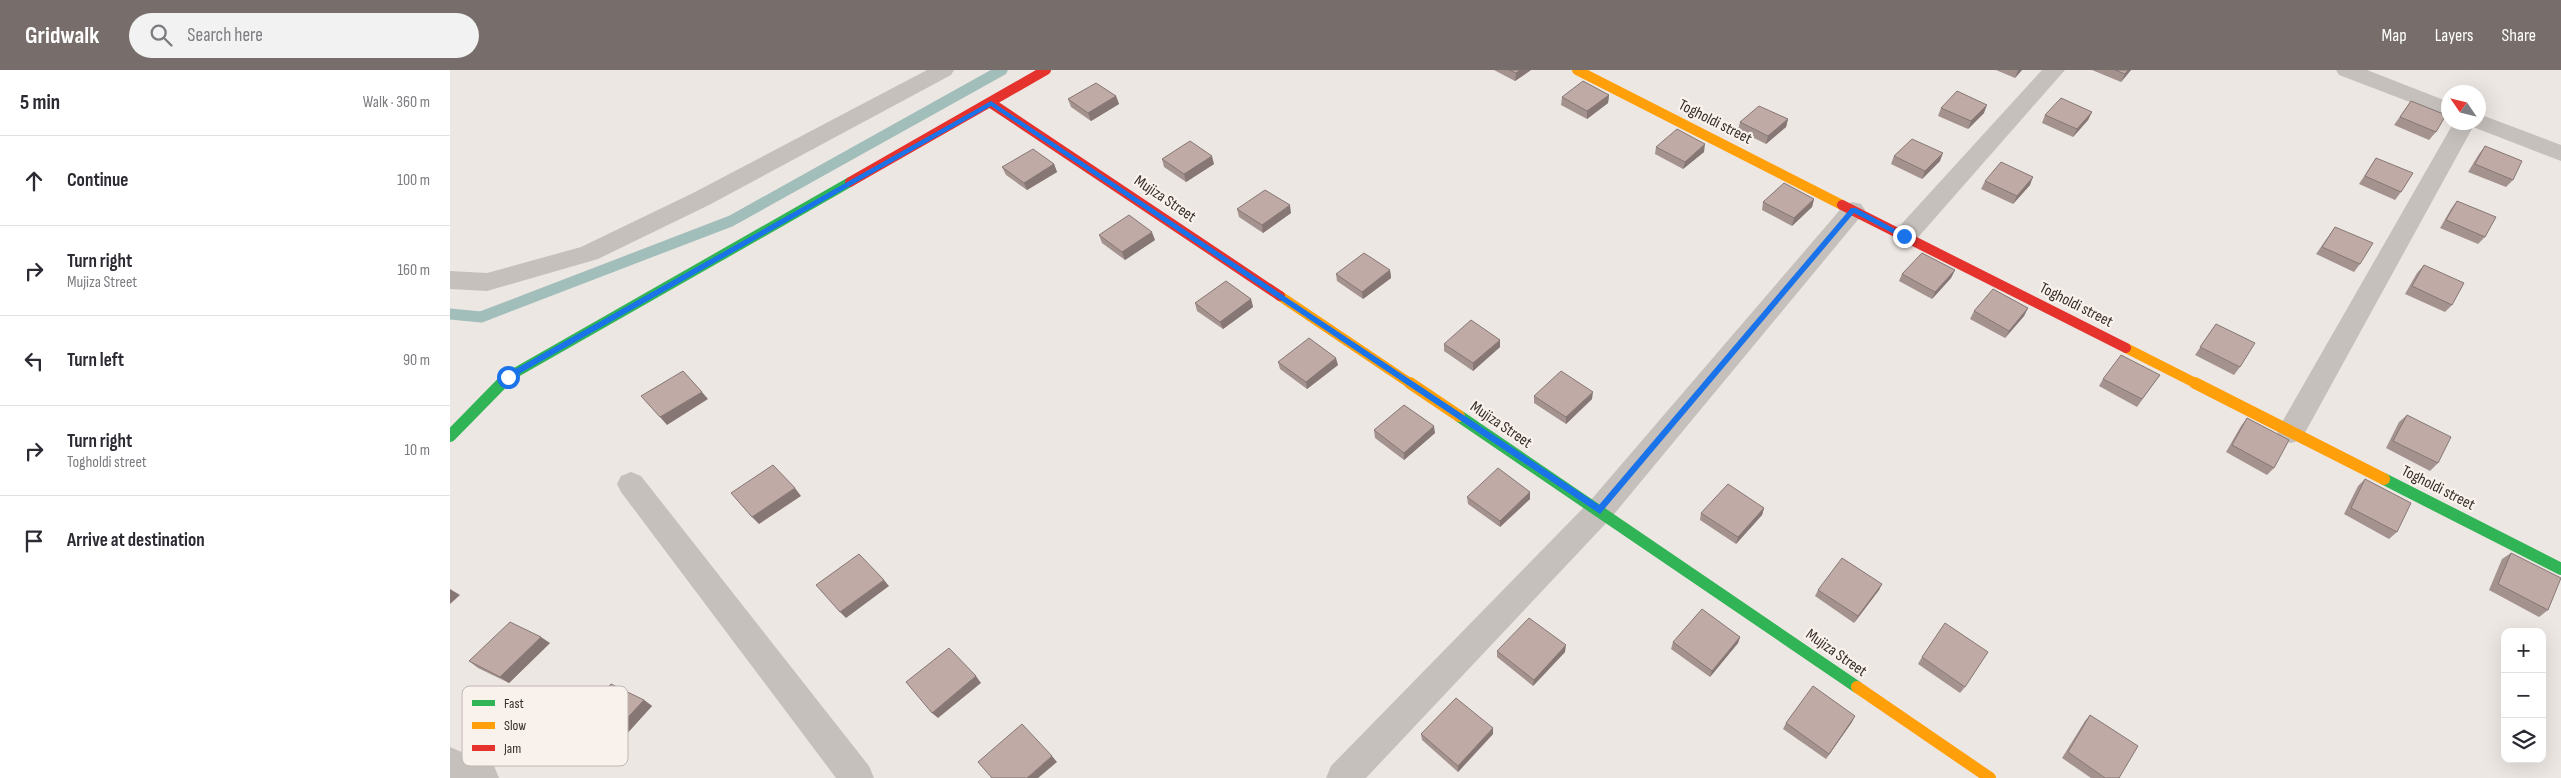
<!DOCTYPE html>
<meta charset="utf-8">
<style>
:root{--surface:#fff;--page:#f2f2f3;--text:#2b2b33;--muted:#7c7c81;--line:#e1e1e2;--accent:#776e6b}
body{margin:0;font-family:"Sofia Sans Condensed",sans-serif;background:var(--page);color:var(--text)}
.controls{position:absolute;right:15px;bottom:15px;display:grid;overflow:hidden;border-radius:10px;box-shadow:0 5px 20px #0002}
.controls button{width:45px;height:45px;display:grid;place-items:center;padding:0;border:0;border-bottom:1px solid var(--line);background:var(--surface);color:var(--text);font:25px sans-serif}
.compass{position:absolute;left:1991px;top:15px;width:45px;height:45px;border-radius:50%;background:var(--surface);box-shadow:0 5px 20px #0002;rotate:305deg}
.stop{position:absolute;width:15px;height:15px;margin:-11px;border:4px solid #1a73e8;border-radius:50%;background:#fff}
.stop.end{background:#1a73e8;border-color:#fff;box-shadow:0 1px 5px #0008}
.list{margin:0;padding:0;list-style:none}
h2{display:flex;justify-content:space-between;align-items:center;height:65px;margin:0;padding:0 20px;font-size:21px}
h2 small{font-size:16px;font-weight:400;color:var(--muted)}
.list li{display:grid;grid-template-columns:32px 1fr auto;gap:15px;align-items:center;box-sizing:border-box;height:90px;padding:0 20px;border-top:1px solid var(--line)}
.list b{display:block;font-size:19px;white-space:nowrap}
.list p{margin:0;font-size:16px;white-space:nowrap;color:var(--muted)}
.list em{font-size:16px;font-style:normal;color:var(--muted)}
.icon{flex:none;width:28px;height:28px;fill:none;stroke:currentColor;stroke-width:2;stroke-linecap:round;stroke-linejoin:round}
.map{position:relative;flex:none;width:2111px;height:708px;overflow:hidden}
header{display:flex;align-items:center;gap:30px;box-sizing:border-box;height:70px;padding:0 25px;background:var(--accent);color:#fff}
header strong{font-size:24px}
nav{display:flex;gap:28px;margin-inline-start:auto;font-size:18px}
.search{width:350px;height:45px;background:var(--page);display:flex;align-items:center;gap:12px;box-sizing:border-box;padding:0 18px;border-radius:28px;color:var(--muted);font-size:19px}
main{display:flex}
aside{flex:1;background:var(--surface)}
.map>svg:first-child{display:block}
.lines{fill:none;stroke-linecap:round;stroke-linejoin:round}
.stream{stroke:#a1beba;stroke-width:11}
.street{fill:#c6c0bc;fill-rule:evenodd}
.fast-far1{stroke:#30b455;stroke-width:10}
.fast{stroke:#30b455;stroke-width:12}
.slow-far1{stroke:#ff9f0a;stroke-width:10}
.slow{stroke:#ff9f0a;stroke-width:12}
.jam{stroke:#e5322d;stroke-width:10}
.wall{fill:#a4928f}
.shaded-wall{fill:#867774}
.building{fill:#bfaaa6;stroke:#867774}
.route{fill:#1a73e8}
.labels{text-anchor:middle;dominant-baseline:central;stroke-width:4.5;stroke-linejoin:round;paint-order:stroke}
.street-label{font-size:16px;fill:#372d2a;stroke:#f9f1eb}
.key{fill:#f9f1eb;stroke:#bfb6b1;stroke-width:1}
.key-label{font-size:14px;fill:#372d2a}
</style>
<header>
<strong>Gridwalk</strong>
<div class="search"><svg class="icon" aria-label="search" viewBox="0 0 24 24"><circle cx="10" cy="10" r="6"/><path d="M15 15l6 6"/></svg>Search here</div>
<nav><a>Map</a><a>Layers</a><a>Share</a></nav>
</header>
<main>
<aside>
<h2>5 min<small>Walk · 360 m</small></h2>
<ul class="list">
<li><svg class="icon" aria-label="ahead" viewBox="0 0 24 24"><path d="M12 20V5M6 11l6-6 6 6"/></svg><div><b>Continue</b></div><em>100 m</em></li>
<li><svg class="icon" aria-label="right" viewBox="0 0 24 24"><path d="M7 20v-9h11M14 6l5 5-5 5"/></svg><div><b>Turn right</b><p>Mujiza Street</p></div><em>160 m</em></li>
<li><svg class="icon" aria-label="left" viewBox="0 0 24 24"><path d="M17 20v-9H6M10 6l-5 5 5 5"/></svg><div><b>Turn left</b></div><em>90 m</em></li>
<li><svg class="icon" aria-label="right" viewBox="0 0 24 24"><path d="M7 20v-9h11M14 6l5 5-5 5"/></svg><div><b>Turn right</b><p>Togholdi street</p></div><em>10 m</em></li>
<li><svg class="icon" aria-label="arrive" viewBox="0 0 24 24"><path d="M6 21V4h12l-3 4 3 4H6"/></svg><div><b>Arrive at destination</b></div></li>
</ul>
</aside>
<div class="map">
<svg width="2111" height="708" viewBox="0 0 2111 708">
<rect width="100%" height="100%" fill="#ede7e3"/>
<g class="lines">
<!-- stream -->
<polyline class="stream" points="0,244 31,247 281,151 552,0"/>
<!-- street -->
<g class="street">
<polygon points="477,0 504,0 501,5 259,135 148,189 37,221 0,219 0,201 37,203 131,177 243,123"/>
<polygon points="1592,0 1615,0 1464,172 1455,175 1446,172 1443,166 1446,160"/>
<polygon points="1886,0 1917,0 1999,32 1999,47 1889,5"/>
<polygon points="2029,44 2111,75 2111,91 2023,57 1851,370 1841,373 1831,370 1827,362 1831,354 2004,52 2029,52"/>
<polygon points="1403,132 1411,134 1415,140 1411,146 1160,449 916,708 876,708 881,696 1140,431 1395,134"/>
<polygon points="181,402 191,406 419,696 424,708 386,708 171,422 167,414 171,406"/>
<polygon points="0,677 44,696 49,708 0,708"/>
</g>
<!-- fast-far1 -->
<polyline class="fast-far1" points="51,314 58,307 400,112"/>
<!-- fast -->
<g class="fast">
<polyline points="1009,346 1407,617"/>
<polyline points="0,366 52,313"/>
<polyline points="1934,409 2111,499"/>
</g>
<!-- slow-far1 -->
<g class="slow-far1">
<polyline points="1127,0 1392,135"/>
<polyline points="830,226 961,314"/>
<polyline points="1676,278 1747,314"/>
</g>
<!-- slow -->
<g class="slow">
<polyline points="960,313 1009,346"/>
<polyline points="1745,313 1934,409"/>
<polyline points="1407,617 1540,708"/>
</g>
<!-- jam -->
<g class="jam">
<polyline points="541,33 830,226"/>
<polyline points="400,112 596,0"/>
<polyline points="1392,135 1676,278"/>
</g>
</g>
<!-- wall -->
<g class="wall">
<polygon points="1044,0 1081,0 1065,11"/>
<polygon points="1546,0 1572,0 1565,8"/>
<polygon points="1642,0 1681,0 1671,12"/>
<polygon points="1159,25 1158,33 1137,49 1111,35 1112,27"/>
<polygon points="666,26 669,34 641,51 621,37 618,29"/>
<polygon points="1961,31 1986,62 1979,70 1944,55"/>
<polygon points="1491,38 1534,43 1518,59 1488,46"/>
<polygon points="1642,42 1638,50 1623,67 1592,53 1595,45"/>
<polygon points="1338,49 1336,57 1316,74 1288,60 1290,52"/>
<polygon points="2035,76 2063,110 2056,117 2018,102 2029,84"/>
<polygon points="1206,77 1254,82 1233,99 1205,84"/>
<polygon points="1444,86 1490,91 1472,109 1441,94"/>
<polygon points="1926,88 1951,122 1945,130 1909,114"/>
<polygon points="712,89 764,94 736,112 714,97"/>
<polygon points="604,94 607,102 577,120 556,105 552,97"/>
<polygon points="1535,111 1580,115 1563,134 1531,119"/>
<polygon points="1364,129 1362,137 1342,156 1312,140 1313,132"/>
<polygon points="2007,131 2035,167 2028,174 1990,158 2001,139"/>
<polygon points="787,139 841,143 813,163 789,147"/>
<polygon points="1885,157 1910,194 1904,202 1866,184"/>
<polygon points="649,165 705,170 675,190 652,173"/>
<polygon points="1974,195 2002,235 1995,242 1955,224 1967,203"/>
<polygon points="940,200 941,208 913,229 887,211 886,204"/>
<polygon points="1505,200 1501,208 1482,229 1449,211 1452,204"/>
<polygon points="801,229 803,237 773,259 747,241 745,233"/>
<polygon points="1578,238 1574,246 1555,268 1520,249 1524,241"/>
<polygon points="1766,254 1790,297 1784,305 1745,285"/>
<polygon points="994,274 1050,277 1023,301 994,281"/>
<polygon points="828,292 888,295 857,319 830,299"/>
<polygon points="1710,305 1687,337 1649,316 1653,309"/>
<polygon points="1084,326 1142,329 1116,354 1084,333"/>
<polygon points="1957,345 1988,393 1980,401 1936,378 1949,352"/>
<polygon points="1797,348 1824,398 1817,405 1776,382 1791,356"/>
<polygon points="924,360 985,363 954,390 925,368"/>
<polygon points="1915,409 1947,462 1939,469 1894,444 1908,416"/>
<polygon points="1080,422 1080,429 1050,457 1018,434 1017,427"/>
<polygon points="1314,438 1312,445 1286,474 1250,450 1251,443"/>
<polygon points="2061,483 2098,540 2089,547 2039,520 2052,489"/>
<polygon points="1432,514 1429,520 1404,553 1365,526 1368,520"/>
<polygon points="1290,567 1288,573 1260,607 1221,579 1223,572"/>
<polygon points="100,573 59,613 28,598 19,591"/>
<polygon points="1047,581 1115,582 1083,616 1047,587"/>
<polygon points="1472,587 1515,617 1510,623 1468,594"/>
<polygon points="194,630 202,636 163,679 130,662 121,656"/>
<polygon points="1640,645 1669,708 1641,708 1612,688 1635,651"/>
<polygon points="1402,652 1376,689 1333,659 1336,653"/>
<polygon points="971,664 1043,664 1008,702 972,670"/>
</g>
<!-- shaded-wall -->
<g class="shaded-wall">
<polygon points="1070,0 1081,0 1065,11 1066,3"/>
<polygon points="1568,0 1572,0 1565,8"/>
<polygon points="1678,0 1681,0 1671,12 1675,4"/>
<polygon points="1159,25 1158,33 1137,49 1137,41"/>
<polygon points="666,26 669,34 641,51 638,43"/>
<polygon points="1537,35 1534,43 1518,59 1521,51"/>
<polygon points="1642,42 1638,50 1623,67 1627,59"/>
<polygon points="1338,49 1336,57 1316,74 1318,66"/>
<polygon points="1255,74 1254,82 1233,99 1235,92"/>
<polygon points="1493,83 1490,91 1472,109 1475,101"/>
<polygon points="762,86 764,94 736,112 734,104"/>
<polygon points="604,94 607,102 577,120 574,113"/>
<polygon points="1583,107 1580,115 1563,134 1567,126"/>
<polygon points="1364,129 1362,137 1342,156 1344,148"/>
<polygon points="840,135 841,143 813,163 812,155"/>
<polygon points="702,162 705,170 675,190 672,182"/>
<polygon points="940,200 941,208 913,229 912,222"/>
<polygon points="1505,200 1501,208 1482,229 1485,222"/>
<polygon points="801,229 803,237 773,259 770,252"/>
<polygon points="1578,238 1574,246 1555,268 1559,261"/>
<polygon points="1050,270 1050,277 1023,301 1023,293"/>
<polygon points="886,288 888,295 857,319 856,312"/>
<polygon points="252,322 258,329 217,355 210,347"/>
<polygon points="1143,322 1142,329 1116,354 1116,347"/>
<polygon points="984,356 985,363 954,390 954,383"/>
<polygon points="345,418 351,426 309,454 302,447"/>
<polygon points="1080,422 1080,429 1050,457 1050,451"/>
<polygon points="1314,438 1312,445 1286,474 1288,467"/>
<polygon points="434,510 439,516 396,548 390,542"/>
<polygon points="1432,514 1429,520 1404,553 1408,546"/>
<polygon points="0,519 10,525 0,534"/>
<polygon points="91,567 100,573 59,613 50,607"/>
<polygon points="1290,567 1288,573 1260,607 1262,601"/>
<polygon points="1116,575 1115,582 1083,616 1084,610"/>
<polygon points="526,606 531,613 488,648 482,643"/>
<polygon points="194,630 202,636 163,679 154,673"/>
<polygon points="1405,646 1402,652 1376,689 1379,684"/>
<polygon points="1043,658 1043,664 1008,702 1008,696"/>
<polygon points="602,686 607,692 588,708 577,708"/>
</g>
<!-- building -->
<g class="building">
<polygon points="1059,0 1070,0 1066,3"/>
<polygon points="1665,0 1678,0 1675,4"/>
<polygon points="1133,11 1159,25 1137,41 1112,27"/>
<polygon points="646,13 666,26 638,43 618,29"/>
<polygon points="1507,21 1537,35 1521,51 1491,38"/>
<polygon points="1611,28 1642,42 1627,59 1595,45"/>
<polygon points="1961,31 1996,45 1986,62 1950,47"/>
<polygon points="1309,36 1338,49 1318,66 1290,52"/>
<polygon points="1227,59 1255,74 1235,92 1206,77"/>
<polygon points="1462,69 1493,83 1475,101 1444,86"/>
<polygon points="740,71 762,86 734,104 712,89"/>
<polygon points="2035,76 2072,91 2063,110 2025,94"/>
<polygon points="583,79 604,94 574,113 552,97"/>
<polygon points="1926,88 1963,103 1951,122 1915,106"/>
<polygon points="1551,92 1583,107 1567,126 1535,111"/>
<polygon points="1334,113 1364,129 1344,148 1313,132"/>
<polygon points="815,120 840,135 812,155 787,139"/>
<polygon points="2007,131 2046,147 2035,167 1996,150"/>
<polygon points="679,145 702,162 672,182 649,165"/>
<polygon points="1885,157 1923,173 1910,194 1872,177"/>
<polygon points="914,183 940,200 912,222 886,204"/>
<polygon points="1472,183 1505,200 1485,222 1452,204"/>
<polygon points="1974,195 2014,213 2002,235 1962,216"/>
<polygon points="776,211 801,229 770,252 745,233"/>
<polygon points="1543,219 1578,238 1559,261 1524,241"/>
<polygon points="1021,250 1050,270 1023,293 994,274"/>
<polygon points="1766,254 1805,273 1790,297 1750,277"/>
<polygon points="859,268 886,288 856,312 828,292"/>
<polygon points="1671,285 1710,305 1692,329 1653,309"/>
<polygon points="233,301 252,322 210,347 191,326"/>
<polygon points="1111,301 1143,322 1116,347 1084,326"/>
<polygon points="954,335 984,356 954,383 924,360"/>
<polygon points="1957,345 2001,367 1988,393 1943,371"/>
<polygon points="1797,348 1839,370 1824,398 1782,375"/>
<polygon points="323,395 345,418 302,447 281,423"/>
<polygon points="1048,398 1080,422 1050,451 1017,427"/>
<polygon points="1915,409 1961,433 1947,462 1901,438"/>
<polygon points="1278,414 1314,438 1288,467 1251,443"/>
<polygon points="2061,483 2111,508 2098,540 2048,514"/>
<polygon points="409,484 434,510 390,542 366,515"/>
<polygon points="1392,488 1432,514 1408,546 1368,520"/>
<polygon points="1252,539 1290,567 1262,601 1223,572"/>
<polygon points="1079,548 1116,575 1084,610 1047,581"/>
<polygon points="60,552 91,567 50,607 19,591"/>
<polygon points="1495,553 1538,582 1515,617 1472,587"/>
<polygon points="499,578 526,606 482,643 456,612"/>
<polygon points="161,614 194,630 154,673 121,656"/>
<polygon points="1363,616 1405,646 1379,684 1336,653"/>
<polygon points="1006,628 1043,658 1008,696 971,664"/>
<polygon points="1640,645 1688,676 1669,708 1655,708 1618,682"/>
<polygon points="572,654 602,686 577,708 542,708 528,692"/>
</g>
<!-- route -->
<polygon class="route" points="541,31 1149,435 1401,138 1406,138 1458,166 1452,168 1404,143 1150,444 541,36 60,309 55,309 55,305"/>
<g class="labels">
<!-- street labels -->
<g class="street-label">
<text transform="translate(1265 52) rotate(27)">Togholdi street</text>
<text transform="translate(715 129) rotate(34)">Mujiza Street</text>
<text transform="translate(1626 235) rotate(27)">Togholdi street</text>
<text transform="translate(1051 355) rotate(34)">Mujiza Street</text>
<text transform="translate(1988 418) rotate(27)">Togholdi street</text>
<text transform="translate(1386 583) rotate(35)">Mujiza Street</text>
</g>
</g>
<!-- legend -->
<rect x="12" y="616" width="166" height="80" rx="8" class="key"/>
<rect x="22" y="630" width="23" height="6" fill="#30b455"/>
<rect x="22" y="652" width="23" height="7" fill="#ff9f0a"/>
<rect x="22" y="675" width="23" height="6" fill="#e5322d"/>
<g class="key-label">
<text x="54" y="638">Fast</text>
<text x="54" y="660">Slow</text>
<text x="54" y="683">Jam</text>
</g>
</svg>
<div class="controls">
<button>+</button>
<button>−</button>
<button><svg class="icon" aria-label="layers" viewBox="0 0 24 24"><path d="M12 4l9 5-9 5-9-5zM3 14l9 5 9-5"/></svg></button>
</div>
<svg class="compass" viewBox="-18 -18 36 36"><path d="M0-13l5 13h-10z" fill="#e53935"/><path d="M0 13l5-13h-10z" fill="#7c7c81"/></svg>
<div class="stop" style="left:58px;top:307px"></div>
<div class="stop end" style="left:1454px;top:166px"></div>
</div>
</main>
